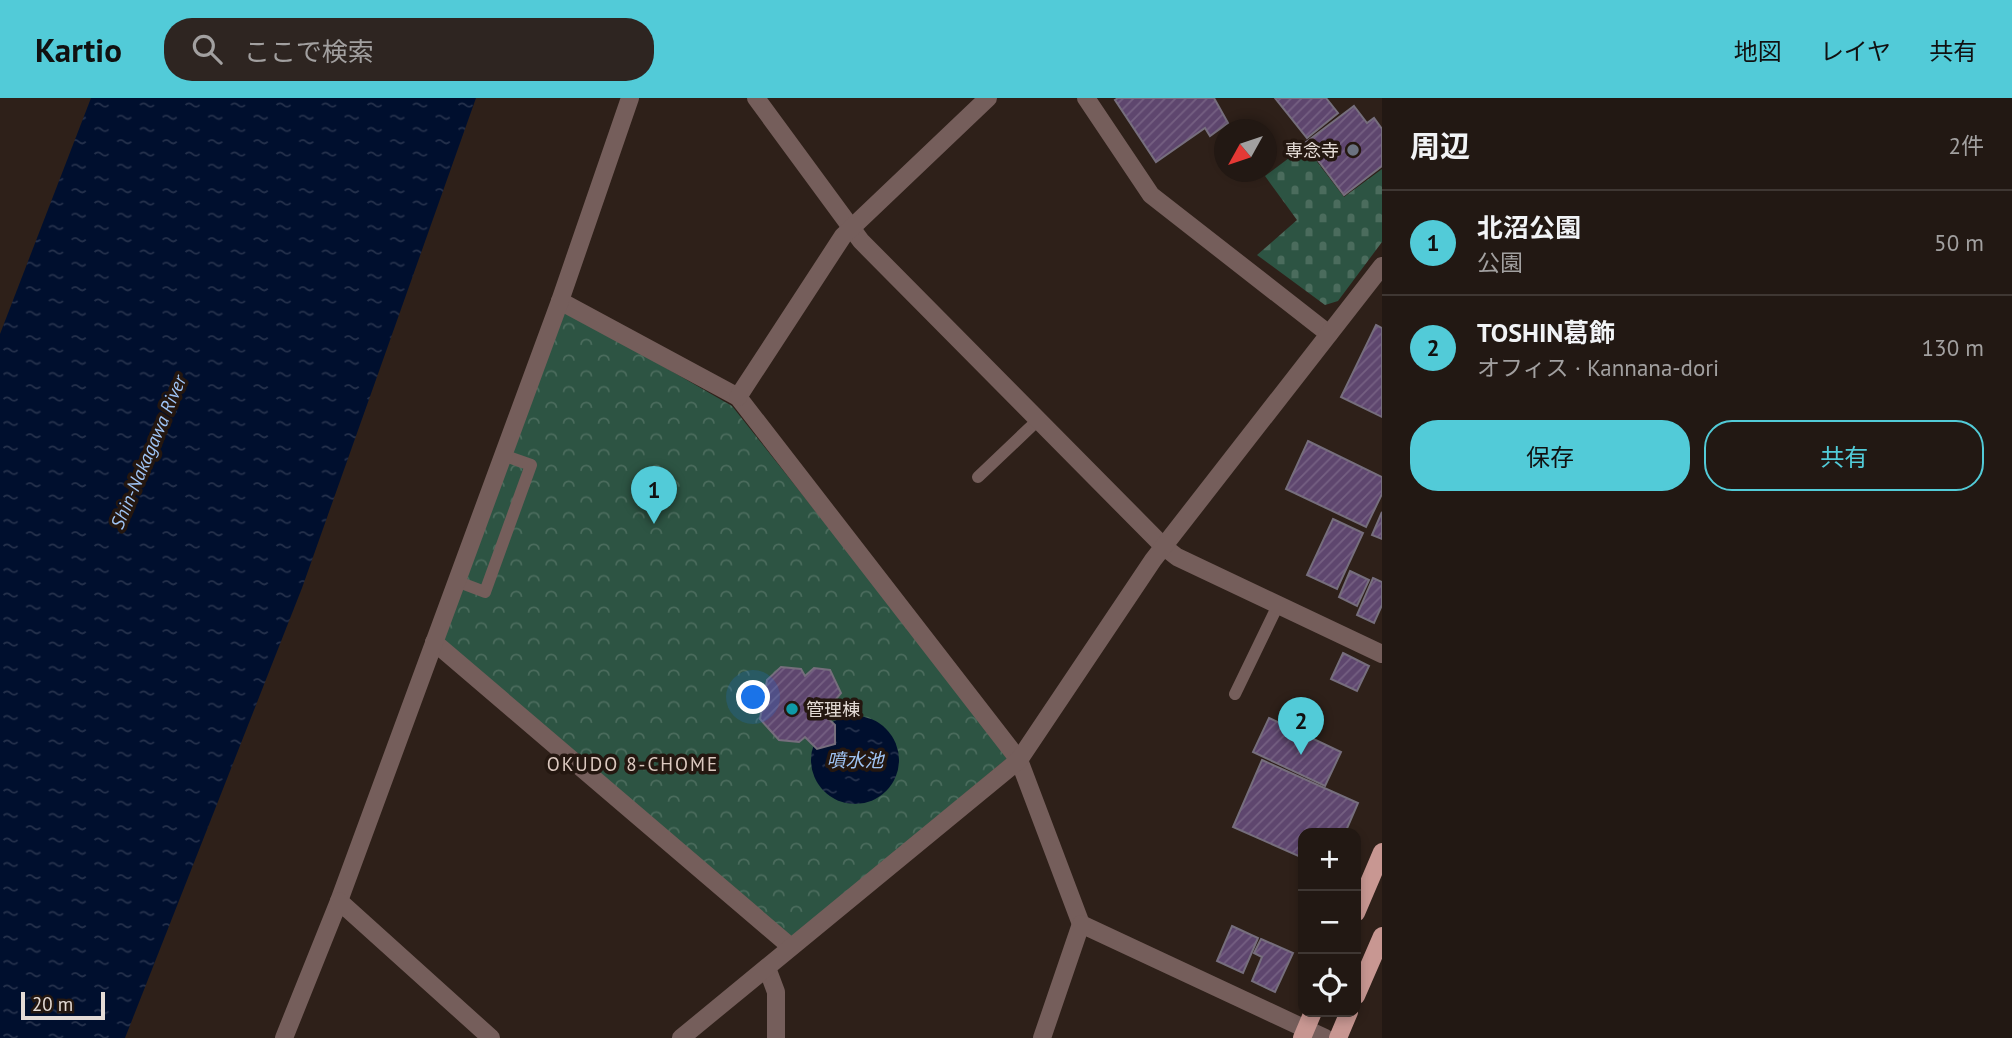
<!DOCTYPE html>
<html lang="ja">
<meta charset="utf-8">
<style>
:root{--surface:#221813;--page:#2e2521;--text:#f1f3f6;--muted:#a2a0a0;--line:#3f3733;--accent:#52cbd8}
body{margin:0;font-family:"PT Sans","Noto Sans JP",sans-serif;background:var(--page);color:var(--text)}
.controls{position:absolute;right:21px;bottom:21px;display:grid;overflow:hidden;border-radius:14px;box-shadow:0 4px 10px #0003}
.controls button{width:63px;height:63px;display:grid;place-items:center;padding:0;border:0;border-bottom:2px solid var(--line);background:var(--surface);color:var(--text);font:35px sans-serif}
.compass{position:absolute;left:1214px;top:21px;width:63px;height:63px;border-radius:50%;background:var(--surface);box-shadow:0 4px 10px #0003;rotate:230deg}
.scale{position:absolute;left:21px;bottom:18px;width:84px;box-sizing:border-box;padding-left:7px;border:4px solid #e4dbd6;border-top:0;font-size:19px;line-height:24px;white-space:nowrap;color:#e4dbd6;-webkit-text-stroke:5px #241710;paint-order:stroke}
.you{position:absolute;left:754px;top:600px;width:24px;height:24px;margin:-18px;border:5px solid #fff;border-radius:50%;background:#1a73e8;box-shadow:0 0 0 10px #1a73e833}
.badge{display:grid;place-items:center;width:46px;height:46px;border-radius:50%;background:var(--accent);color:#111;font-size:23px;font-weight:700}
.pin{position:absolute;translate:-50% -58px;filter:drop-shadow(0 2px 4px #0008)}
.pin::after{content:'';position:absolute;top:37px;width:24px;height:21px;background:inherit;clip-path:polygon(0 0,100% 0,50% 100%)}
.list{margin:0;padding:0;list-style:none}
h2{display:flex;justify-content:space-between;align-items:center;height:91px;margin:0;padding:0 28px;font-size:30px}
h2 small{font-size:23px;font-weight:400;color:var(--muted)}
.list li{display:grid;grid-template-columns:46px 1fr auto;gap:21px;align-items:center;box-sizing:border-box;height:105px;padding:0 28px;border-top:2px solid var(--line)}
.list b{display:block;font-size:26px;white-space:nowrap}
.list p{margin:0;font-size:23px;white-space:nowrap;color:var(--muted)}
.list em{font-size:23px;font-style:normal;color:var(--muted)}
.actions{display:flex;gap:14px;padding:21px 28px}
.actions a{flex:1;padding:16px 0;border:2px solid var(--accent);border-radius:28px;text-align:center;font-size:24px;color:var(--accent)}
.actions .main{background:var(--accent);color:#111}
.icon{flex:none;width:38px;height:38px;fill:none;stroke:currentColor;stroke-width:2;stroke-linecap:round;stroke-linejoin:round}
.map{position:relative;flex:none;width:1382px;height:940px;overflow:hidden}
header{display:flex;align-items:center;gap:42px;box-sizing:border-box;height:98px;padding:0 35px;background:var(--accent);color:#111}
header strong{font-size:33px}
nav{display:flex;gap:38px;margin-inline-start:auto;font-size:24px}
.search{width:490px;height:63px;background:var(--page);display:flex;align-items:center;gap:18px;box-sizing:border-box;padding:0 24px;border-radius:28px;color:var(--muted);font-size:26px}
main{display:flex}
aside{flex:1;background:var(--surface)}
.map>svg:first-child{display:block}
.cemetery{fill:url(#cemetery-stones)}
.park{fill:url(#park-crowns)}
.water{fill:url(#water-ripples)}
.building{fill:url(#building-hatch);stroke:#766e7d;stroke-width:2}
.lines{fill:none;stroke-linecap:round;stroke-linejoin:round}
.lane{stroke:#755e5b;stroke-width:12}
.street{stroke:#755e5b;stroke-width:18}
.primary{stroke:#c89792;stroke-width:18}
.worship-dot{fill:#6b7280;stroke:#241710;stroke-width:2.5}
.culture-dot{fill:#0f9aa8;stroke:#241710;stroke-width:2.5}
.labels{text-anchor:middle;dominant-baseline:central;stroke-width:7;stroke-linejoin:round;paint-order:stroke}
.poi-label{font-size:18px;fill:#e4dbd6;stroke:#241710;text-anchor:end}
.water-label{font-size:19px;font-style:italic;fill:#9fc4f5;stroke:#241710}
.neighbourhood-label{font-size:19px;letter-spacing:2px;fill:#dcc9c0;stroke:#241710}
</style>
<header>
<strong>Kartio</strong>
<div class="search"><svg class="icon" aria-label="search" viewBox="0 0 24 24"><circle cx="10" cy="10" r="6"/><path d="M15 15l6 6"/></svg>ここで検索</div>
<nav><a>地図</a><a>レイヤ</a><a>共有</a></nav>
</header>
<main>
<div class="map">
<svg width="1382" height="940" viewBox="0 0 1382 940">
<defs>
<pattern id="cemetery-stones" width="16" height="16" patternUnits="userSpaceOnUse" patternTransform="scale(1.75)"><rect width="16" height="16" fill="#2d5443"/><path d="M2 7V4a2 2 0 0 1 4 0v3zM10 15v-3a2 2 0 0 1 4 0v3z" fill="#4b6c5d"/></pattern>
<pattern id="park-crowns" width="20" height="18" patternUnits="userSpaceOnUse" patternTransform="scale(1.75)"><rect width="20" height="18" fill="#2d5443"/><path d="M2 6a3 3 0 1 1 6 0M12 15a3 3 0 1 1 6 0" fill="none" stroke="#4b6c5d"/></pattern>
<pattern id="water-ripples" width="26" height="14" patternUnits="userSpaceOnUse" patternTransform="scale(1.75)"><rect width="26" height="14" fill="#000f2e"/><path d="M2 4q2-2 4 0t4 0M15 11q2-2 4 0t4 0" fill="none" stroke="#25314c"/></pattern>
<pattern id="building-hatch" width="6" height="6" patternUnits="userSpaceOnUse" patternTransform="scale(1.75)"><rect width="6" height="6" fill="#5e466e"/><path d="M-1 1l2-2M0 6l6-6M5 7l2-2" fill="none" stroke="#756082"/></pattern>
</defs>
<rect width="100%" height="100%" fill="#2e2019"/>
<!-- cemetery -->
<polygon class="cemetery" points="1305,48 1344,99 1382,71 1382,144 1338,203 1325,207 1257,157 1297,122 1265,78"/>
<!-- park -->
<polygon class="park" points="562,210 732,308 1010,658 789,842 440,544"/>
<!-- water -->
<g class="water">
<polygon points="91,0 476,0 302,490 125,940 0,940 0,236"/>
<circle cx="855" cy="662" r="44"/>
</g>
<!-- building -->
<g class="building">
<polygon points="1118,0 1214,0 1228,25 1210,38 1205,30 1156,64 1115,2"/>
<polygon points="1275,0 1326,0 1338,15 1307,40"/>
<polygon points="1354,8 1367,25 1374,20 1382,31 1382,68 1344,97 1305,45"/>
<polygon points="1376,227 1382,230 1382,319 1341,299"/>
<polygon points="1308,343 1382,379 1382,396 1366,429 1286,391"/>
<polygon points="1382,414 1382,441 1372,437"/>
<polygon points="1333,421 1363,435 1337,491 1307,477"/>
<polygon points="1350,473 1369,482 1357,508 1339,499"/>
<polygon points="1373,480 1382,484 1382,507 1374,525 1357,517"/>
<polygon points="1343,555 1369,568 1357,593 1331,581"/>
<polygon points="781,569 801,571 805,578 814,570 830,572 841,595 831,607 823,607 822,615 835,627 835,646 817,651 805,639 799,644 779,642 760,621 767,582"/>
<polygon points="1269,620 1341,654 1325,688 1253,654"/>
<polygon points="1262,662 1358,705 1345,735 1303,735 1303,760 1233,729"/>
<polygon points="1232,828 1258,840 1243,875 1217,863"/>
<polygon points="1261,841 1293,855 1275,894 1252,883 1262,859 1254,855"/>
</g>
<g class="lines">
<!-- lane -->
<g class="lane">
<polyline points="978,379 1038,322"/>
<polyline points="456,483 485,494 531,367 503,357"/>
<polyline points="1235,596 1278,507"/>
</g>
<!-- street -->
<g class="street">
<polyline points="756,0 861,143 1163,448 1177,459 1382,556"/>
<polyline points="1086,0 1151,97 1329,236"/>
<polyline points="560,203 738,299 1019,662 1081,826"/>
<polyline points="738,299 843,138 988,0"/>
<polyline points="434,544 791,849"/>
<polyline points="339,803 560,203 630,0"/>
<polyline points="767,870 776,894 776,940"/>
<polyline points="284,940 339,803 491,940"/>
<polyline points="681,940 1019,662 1153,462 1382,168"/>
<polyline points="1042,940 1081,826 1325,940"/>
</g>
<!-- primary -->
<g class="primary">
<polyline points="1356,815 1382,754"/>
<polyline points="1356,898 1382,838"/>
<polyline points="1302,940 1313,914"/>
<polyline points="1338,940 1349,914"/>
</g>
</g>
<!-- markers -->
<circle class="worship-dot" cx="1353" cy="52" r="7"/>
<circle class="culture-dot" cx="792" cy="611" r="7"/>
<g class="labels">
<!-- poi labels -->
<g class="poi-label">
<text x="1339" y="52">専念寺</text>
<text x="806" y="611" text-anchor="start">管理棟</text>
</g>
<!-- water labels -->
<g class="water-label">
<text transform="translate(148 354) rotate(-67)">Shin-Nakagawa River</text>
<text x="855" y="662">噴水池</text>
</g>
<!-- neighbourhood labels -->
<g class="neighbourhood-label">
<text x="633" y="666">OKUDO 8-CHOME</text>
</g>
</g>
</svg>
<div class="controls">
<button>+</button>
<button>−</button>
<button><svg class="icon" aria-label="locate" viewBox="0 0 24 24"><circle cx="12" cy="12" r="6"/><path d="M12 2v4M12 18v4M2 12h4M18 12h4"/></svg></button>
</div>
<svg class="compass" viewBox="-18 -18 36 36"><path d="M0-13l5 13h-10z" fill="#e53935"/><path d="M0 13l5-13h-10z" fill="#a2a0a0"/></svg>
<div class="scale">20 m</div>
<div class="you"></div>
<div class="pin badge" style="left:654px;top:426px">1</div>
<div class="pin badge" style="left:1301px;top:657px">2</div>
</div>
<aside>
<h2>周辺<small>2件</small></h2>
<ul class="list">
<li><span class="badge">1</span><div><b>北沼公園</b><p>公園</p></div><em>50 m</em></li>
<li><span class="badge">2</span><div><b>TOSHIN葛飾</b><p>オフィス · Kannana-dori</p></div><em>130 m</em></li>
</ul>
<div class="actions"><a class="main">保存</a><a>共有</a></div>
</aside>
</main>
